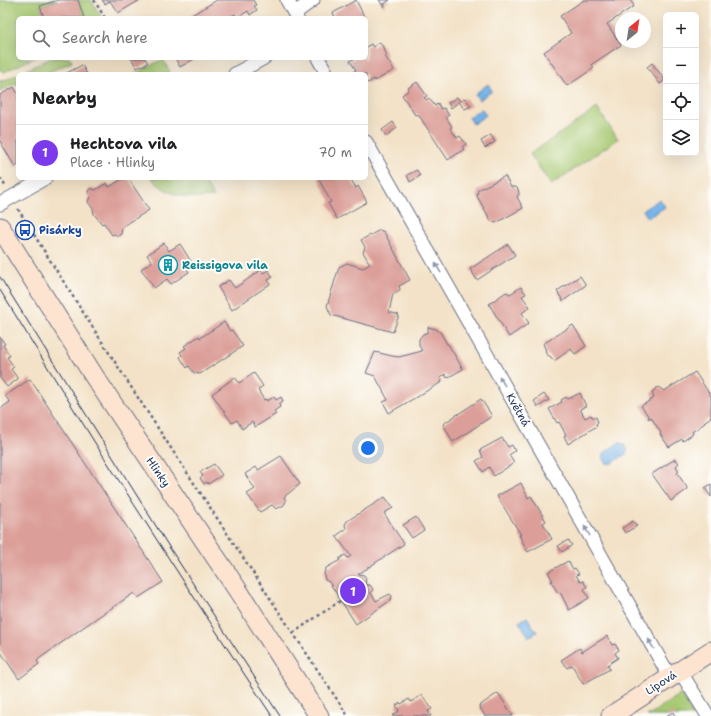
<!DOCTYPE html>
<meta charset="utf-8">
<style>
:root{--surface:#fff;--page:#f2f2f2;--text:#202124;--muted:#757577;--line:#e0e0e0;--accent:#7c3aed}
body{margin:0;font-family:"Shantell Sans",sans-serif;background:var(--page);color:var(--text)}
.controls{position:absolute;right:12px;top:12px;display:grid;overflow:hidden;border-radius:6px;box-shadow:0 4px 16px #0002}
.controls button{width:36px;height:36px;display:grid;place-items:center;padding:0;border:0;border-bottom:1px solid var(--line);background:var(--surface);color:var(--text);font:20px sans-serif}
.compass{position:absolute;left:615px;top:12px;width:36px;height:36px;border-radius:50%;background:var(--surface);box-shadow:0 4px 16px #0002;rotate:30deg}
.you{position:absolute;left:368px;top:448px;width:14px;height:14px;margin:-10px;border:3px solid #fff;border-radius:50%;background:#1a73e8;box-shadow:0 0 0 6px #1a73e833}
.badge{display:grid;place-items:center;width:26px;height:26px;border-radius:50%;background:var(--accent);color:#fff;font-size:13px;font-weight:700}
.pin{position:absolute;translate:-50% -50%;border:2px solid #fff;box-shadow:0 1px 4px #0006}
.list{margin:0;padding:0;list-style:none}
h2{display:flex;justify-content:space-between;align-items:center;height:52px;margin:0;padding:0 16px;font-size:17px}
h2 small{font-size:13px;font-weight:400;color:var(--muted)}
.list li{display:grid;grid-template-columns:26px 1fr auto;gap:12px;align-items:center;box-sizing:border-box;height:56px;padding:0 16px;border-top:1px solid var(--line)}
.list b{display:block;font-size:15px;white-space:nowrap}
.list p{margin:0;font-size:13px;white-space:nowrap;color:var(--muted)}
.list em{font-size:13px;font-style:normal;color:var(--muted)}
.icon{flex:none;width:22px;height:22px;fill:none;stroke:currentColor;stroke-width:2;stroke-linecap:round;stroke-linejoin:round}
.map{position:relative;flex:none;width:711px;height:716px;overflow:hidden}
.search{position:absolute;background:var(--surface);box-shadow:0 4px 16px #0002;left:16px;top:16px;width:352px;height:44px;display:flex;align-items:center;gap:10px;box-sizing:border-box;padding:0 14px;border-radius:6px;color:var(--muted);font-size:15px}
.panel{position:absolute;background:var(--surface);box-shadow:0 4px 16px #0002;left:16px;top:72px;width:352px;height:108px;border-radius:6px}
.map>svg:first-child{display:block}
.green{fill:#a6c871;stroke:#607c68}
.water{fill:#74b3e7;stroke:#4871a2}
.building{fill:#dc9e98}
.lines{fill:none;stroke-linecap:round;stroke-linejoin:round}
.street-casing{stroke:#676e83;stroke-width:15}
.secondary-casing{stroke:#676e83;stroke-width:21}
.path{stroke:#676e83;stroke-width:2.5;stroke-dasharray:3 3;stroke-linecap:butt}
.street{stroke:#fff;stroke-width:13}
.secondary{stroke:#fde4d1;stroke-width:19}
.tram{stroke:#1b2f5e;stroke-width:1}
.oneway{fill:#8d97ae}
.labels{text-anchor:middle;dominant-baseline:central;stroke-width:4;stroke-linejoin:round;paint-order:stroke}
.transit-label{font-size:11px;font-weight:bold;fill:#164399;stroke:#fdfcf7;text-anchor:start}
.culture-label{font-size:11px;font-weight:bold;fill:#0d838f;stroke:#fdfcf7;text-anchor:start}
.street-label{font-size:11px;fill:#1b2f5e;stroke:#fdfcf7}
</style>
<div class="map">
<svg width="711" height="716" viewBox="0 0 711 716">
<rect width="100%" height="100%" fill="#fdfcf7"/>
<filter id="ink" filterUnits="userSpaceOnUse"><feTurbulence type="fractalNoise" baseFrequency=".025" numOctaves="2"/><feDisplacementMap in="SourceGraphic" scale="8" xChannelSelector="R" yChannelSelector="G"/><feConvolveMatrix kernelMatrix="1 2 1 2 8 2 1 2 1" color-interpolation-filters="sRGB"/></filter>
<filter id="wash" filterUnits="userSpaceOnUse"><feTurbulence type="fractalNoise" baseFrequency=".012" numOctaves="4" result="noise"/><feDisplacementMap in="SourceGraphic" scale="16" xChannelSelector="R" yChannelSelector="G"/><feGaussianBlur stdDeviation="0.9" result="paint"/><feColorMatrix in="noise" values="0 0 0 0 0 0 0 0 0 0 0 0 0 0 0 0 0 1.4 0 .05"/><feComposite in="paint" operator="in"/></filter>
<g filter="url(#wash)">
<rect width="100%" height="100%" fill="#f3e2c7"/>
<!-- green -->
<g class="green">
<polygon points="0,0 58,0 40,6 44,17 18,18 18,58 34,58 4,72 0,70"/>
<polygon points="78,0 91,0 102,18 84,18"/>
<polygon points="51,58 70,58 72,62 44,74 18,74"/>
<polygon points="163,59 171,74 135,74"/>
<polygon points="18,74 18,86 16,83 0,91 0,80 3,81"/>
<polygon points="597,108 618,139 551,185 530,154"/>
<path d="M151,178H202L214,197C189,199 169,197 151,178Z"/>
<polygon points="681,694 693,716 647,716"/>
</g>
<!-- water -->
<g class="water">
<polygon points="488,84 492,91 479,100 475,94"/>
<polygon points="482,109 486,115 473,124 469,117"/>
<polygon points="660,199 665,207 648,218 643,210"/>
<polygon points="620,442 621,444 623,443 628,450 626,452 627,453 611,464 610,463 607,464 602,456 604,455 604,453"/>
<polygon points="527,617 537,632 529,637 519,622"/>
</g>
<g id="blocks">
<!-- building -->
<g class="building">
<polygon points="58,0 78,0 84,18 44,18 40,6"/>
<polygon points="102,0 140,0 118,13 110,1 105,4"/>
<polygon points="217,0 253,0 256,5 254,6 257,10 250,15 248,11 237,18 235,14 228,18 191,18 190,16"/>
<polygon points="356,0 365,18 332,18 335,17 333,13"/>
<polygon points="379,0 390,0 384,4 385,6 384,7"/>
<polygon points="584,0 630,0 634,6 607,24 621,45 592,64 594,68 567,86 544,52 571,33 560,16"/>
<polygon points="380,42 387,55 385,56 394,70 375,81 374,79 368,83 366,82 366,74 355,74 354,71 356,70 350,61 355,58 366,58 366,47 371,44 373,47"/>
<polygon points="131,58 145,58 148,63 137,68"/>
<polygon points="175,58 196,58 180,67"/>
<polygon points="652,63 665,80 660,84 647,67"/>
<polygon points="82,65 87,74 65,74"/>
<polygon points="417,82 427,96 424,98 426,100 429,98 435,106 438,103 441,109 444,108 446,111 449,115 446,117 452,127 450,128 457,138 460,136 466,144 462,147 464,149 448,160 418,114 415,115 402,95 409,90 408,88"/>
<polygon points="14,87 18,94 18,165 15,167 0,141 0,95"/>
<polygon points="457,97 460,101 451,108 448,103"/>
<polygon points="465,98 471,106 465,109 459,102"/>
<polygon points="393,122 397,128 386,136 382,130"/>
<polygon points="491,135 495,142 485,148 481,141"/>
<polygon points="417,170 420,176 410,182 407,175"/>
<polygon points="505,176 511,187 516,187 518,189 519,194 517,197 523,208 496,223 491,221 477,196 478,190"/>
<polygon points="124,178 128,178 149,210 122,227 121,234 118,236 114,234 112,235 104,223 102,224 94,214 93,209 88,202 90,196 88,193 88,191 91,188 95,190 107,183 109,187"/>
<polygon points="318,178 350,178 356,188 358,186 367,202 337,219 328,203 331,202"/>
<polygon points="380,230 384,232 410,280 399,286 400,289 399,291 393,294 389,312 399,315 393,332 331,315 327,306 339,267 347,263 363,268 370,264 363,252 365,247 361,240"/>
<polygon points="164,243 169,251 180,244 192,263 186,267 189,272 171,284 167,279 154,288 141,269 152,262 147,255"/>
<polygon points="508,244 515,255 477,280 470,269"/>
<polygon points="261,270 263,273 268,270 273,277 268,280 270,284 232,310 218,287 229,280 235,288"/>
<polygon points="580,276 586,285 563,301 557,291"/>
<polygon points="521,287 526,294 522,296 530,307 522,313 529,323 509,337 489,304 506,292 510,294"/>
<polygon points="224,322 230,331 232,330 243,346 200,374 194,373 189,366 187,368 180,357 182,355 180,352 186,348 184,346 199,336 200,338"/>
<polygon points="573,325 586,346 575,354 571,349 554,361 551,357 546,354 545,348 543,344"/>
<polygon points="428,327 436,329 440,332 447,344 448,344 463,369 447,378 445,374 440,378 442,382 389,413 383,402 388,400 375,376 366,373 375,352 392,356 399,357 422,351 419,345 419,339 423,334 428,332"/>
<polygon points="0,337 5,344 3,345 10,356 7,357 14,367 11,369 18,379 7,387 0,378"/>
<polygon points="695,372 711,396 711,417 704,422 705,423 692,432 693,434 683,441 682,439 669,447 660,434 661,433 651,417 648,419 649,417 641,406 654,398 652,393 655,389 658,387 664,391"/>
<polygon points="254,373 263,386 258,390 264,400 266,399 267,401 274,397 276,400 281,397 283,401 279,404 280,407 274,411 276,414 255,427 252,422 242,429 237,420 232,423 212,394 235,377 239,383"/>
<polygon points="30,379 163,582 138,598 134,593 98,617 40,658 37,661 39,664 19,679 0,651 0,409 10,402 5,396"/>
<polygon points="580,393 586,406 580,409 585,418 591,415 592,417 596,417 598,422 596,424 597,426 568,444 564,436 566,435 559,422 557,423 549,409 562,402 561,400 566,397 568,399"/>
<polygon points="544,394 549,400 538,407 534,401"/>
<polygon points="481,399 492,416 453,442 443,424"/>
<polygon points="502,438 508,447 512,445 515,451 509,455 514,463 494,476 489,467 483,472 476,461 483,457 480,450"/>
<polygon points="281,456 300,484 284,497 286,501 284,505 276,509 272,505 260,512 247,494 255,489 245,474 256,467 258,470"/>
<polygon points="675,459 679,463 676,466 679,471 677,473 688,489 671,501 652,474"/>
<polygon points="214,464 222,475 208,484 207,482 204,484 200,478 203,476 200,472"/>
<polygon points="521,483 528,498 531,496 546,521 543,523 552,539 528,552 519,535 521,535 497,496"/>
<polygon points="711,484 711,497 705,488"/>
<polygon points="385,497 393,508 384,513 404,544 369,567 368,566 368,568 358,574 364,575 366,578 365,584 371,586 373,589 371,593 376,601 390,594 392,596 391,600 356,624 329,582 325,580 324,573 326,568 340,560 339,559 345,555 348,558 351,556 336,536 346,529 345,525 347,521"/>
<polygon points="416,517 424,530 412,538 403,525"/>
<polygon points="633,521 637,526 625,533 622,528"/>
<polygon points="568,540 572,545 562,552 558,546"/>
<polygon points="568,561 573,569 575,568 579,574 576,575 580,582 583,581 587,587 584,589 589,598 569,610 560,592 558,593 551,581 553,581 548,572"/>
<polygon points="607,636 612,645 615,644 619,650 615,653 618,658 607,665 610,669 583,684 572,665 567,668 561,660 580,648 582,652"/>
<polygon points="498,693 513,716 485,716 479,706"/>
<polygon points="422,695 432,709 428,711 431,716 392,716 399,711 396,705 399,704 399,702 401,704 409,699 411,702"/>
<polygon points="673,712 675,716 666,716"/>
</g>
</g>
</g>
<g filter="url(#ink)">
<use href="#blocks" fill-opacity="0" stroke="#676e83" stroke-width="1"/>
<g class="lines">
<!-- street casing -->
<g class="street-casing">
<g id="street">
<polyline points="287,0 297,18"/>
<polyline points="295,13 313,0"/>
<polyline points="318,58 327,74"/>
<polyline points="235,74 264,58"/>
<polyline points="366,142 670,677"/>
<polyline points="0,204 45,178"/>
<polyline points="680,671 708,716"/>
</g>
</g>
<!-- secondary casing -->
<g class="secondary-casing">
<g id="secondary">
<polyline points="0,227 94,376 237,589 319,716"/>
<polyline points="611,716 711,651"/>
</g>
</g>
<!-- path -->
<g class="path">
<polyline points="94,0 105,18"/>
<polyline points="0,178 6,187"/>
<path d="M18,209C124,380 237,548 348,716"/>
<polyline points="293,633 340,601"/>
</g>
<!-- street -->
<use href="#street" class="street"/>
<!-- secondary -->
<use href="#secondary" class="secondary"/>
<!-- tram -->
<g class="tram">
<polyline points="0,277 171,550 280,716"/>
<path d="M0,290C88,434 179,576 272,716"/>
</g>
</g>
<!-- one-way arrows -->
<defs><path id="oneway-solid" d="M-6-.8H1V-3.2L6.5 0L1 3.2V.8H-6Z"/></defs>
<g class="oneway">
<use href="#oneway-solid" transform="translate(438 268) rotate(-120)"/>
<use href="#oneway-solid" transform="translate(502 381) rotate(-120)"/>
<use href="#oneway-solid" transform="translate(587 531) rotate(-120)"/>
<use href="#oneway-solid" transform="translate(651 644) rotate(-120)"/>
</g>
</g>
<!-- icons -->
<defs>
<g id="bus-ring" transform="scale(1)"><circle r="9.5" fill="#fdfcf7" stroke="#1a4fb4" stroke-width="1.5"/><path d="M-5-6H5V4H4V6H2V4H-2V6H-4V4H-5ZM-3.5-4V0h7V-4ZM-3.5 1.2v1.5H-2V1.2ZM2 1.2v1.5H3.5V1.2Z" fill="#1a4fb4"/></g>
<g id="building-ring" transform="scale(1)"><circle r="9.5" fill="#fdfcf7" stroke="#0f9aa8" stroke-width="1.5"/><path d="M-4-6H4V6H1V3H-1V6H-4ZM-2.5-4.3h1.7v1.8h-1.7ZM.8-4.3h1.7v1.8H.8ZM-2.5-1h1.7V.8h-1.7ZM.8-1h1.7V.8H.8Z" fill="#0f9aa8"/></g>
</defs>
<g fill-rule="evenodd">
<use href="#bus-ring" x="25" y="230"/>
<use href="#building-ring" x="168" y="265"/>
</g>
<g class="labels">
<!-- transit labels -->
<g class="transit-label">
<text x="39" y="230">Pisárky</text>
</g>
<!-- culture labels -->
<g class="culture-label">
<text x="182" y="265">Reissigova vila</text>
</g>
<!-- street labels -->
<g class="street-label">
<text transform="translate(518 410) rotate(60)">Květná</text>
<text transform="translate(158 472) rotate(56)">Hlinky</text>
<text transform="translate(661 683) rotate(-33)">Lipová</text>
</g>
</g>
</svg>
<div class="controls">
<button>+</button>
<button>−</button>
<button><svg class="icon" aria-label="locate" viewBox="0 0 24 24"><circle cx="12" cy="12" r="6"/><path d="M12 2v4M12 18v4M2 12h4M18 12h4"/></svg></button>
<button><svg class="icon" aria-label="layers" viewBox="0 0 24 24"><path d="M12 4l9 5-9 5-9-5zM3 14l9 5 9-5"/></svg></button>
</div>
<svg class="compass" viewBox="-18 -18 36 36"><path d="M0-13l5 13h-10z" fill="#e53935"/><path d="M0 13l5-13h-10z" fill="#757577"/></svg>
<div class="you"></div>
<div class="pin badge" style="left:353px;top:591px">1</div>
<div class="search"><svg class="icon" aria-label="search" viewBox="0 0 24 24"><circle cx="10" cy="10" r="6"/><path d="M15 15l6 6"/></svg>Search here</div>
<section class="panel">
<h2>Nearby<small></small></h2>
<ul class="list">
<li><span class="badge">1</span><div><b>Hechtova vila</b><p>Place · Hlinky</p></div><em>70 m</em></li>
</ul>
</section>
</div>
